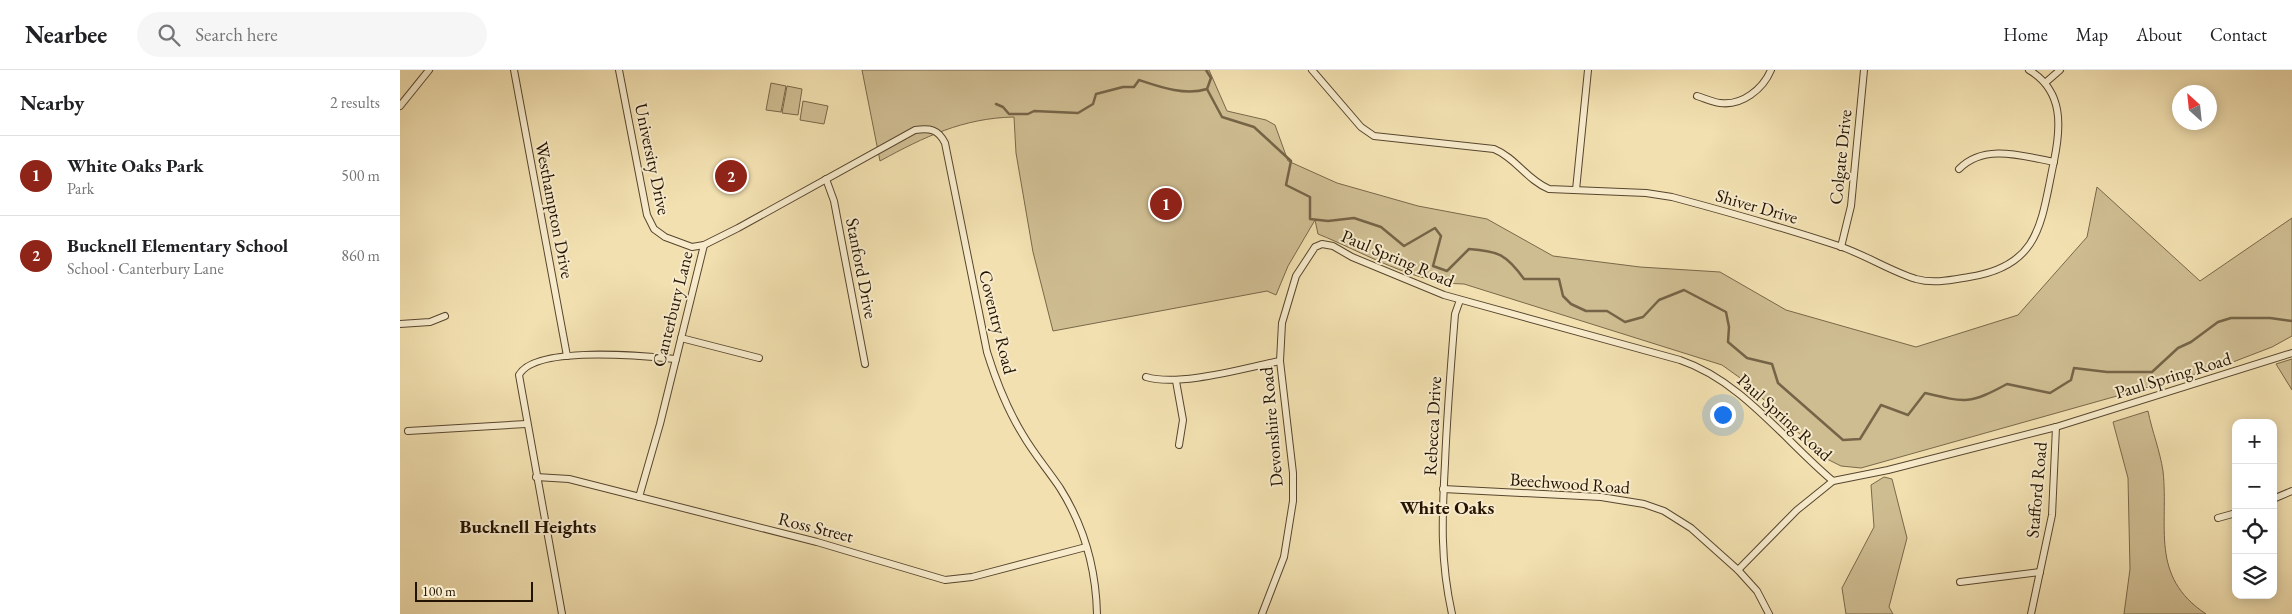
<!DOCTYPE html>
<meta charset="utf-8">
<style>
:root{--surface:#fff;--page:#f6f6f6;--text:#202124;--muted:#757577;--line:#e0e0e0;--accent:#8f2418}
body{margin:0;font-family:"EB Garamond",serif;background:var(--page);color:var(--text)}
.controls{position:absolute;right:15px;bottom:15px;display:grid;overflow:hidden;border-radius:10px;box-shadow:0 2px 12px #0003}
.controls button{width:45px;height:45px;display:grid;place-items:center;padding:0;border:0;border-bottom:1px solid var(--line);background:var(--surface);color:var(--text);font:25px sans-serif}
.compass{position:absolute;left:1772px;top:15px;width:45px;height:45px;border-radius:50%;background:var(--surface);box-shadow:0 2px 12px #0003;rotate:333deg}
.scale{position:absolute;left:15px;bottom:12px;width:118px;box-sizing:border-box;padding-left:5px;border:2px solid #231302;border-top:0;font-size:14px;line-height:18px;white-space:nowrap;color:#231302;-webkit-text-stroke:4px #f7ebcc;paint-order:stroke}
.you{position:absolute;left:1322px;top:344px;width:18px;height:18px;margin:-12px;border:4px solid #fff;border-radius:50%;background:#1a73e8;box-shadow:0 0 0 8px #1a73e833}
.badge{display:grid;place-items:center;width:32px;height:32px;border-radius:50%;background:var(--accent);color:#fff;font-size:16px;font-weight:700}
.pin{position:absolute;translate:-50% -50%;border:2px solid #fff;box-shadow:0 1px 5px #0006}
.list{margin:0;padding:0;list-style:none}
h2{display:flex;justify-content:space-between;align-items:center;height:65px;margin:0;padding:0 20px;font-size:21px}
h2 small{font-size:16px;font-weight:400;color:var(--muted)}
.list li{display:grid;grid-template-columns:32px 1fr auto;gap:15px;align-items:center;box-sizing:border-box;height:80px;padding:0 20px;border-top:1px solid var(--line)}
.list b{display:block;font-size:19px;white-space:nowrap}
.list p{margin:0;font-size:16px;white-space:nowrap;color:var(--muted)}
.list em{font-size:16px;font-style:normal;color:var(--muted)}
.icon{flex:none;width:28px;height:28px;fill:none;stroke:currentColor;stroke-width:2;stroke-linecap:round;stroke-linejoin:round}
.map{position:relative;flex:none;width:1892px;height:544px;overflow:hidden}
header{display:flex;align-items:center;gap:30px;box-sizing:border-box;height:70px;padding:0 25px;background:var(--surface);border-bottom:1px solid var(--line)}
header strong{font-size:24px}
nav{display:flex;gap:28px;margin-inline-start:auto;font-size:18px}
.search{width:350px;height:45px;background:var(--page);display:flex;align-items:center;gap:12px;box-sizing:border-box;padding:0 18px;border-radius:28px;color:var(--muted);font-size:19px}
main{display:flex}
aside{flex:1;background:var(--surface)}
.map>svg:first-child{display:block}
.green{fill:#cfbd92;stroke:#79684a}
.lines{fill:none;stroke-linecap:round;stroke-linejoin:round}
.stream{stroke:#756447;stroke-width:2.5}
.street-casing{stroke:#57462e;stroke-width:8}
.street{stroke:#f7ebcc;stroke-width:6}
.labels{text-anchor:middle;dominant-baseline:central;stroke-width:4;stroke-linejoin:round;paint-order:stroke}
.street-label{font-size:18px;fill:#231302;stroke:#f7ebcc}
.neighbourhood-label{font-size:19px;font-weight:bold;fill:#231302;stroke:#f7ebcc}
</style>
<header>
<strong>Nearbee</strong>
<div class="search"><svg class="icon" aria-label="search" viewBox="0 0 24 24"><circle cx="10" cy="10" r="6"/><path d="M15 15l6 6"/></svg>Search here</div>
<nav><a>Home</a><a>Map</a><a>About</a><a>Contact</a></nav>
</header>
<main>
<aside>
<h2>Nearby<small>2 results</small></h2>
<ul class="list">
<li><span class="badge">1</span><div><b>White Oaks Park</b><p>Park</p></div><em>500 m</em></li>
<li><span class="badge">2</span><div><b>Bucknell Elementary School</b><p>School · Canterbury Lane</p></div><em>860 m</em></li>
</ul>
</aside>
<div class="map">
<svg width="1892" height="544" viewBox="0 0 1892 544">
<rect width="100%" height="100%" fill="#f2e0b0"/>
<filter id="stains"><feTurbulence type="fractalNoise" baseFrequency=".004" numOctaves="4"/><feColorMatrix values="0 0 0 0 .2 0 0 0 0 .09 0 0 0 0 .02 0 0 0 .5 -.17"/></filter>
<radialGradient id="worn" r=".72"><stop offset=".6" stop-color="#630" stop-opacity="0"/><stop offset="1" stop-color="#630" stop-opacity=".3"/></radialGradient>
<!-- green -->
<g class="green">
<path d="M462,0H809L827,41L866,50L875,55L888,91L937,113L1018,136L1087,149L1153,186L1240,197L1320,202L1386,240L1516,277L1618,245L1687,167L1697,117L1800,211L1892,148V266L1872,277L1820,297L1461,398L1441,396L1425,388L1343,310L1322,295L1064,214C1015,214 963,182 918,164L915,150L888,196L876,225L867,221L653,261L633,182L616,83L614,47C563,48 524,67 480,91Z"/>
<polygon points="371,13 386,16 381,42 366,40"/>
<polygon points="387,16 402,19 398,45 382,43"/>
<polygon points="403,31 428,36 424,54 400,50"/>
<polygon points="1892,289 1892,320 1876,294"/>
<path d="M1748,341C1752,361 1760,381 1763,401C1769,457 1749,506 1806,544H1724L1730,499L1728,408L1713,352Z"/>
<polygon points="1484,407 1492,409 1507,468 1489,537 1493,544 1446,544 1442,518 1474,457 1471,415"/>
</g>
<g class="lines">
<!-- stream -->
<g class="stream">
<path d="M806,0L811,8L807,19L822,47L854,57L891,91L886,115L910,127V149L928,151L954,148L981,157L1004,176L1035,158L1041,166L1033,196L1047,201L1069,179C1098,181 1106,184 1124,209H1159L1163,226L1171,234L1186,241H1207L1225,252L1243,247L1259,230L1284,220L1326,242L1329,257L1328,272L1347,288L1372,294L1378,313L1443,370L1460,369L1481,335L1508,345L1525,323C1566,333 1570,334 1607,314L1650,323L1671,310L1674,298L1707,302H1752L1778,278L1791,272L1818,252L1831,248H1870L1892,251"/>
<path d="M596,34L603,37L609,44H628L634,41L678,43L693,34L696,24L723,17H734L739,10C760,17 785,26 807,19"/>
</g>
<!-- street casing -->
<g class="street-casing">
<g id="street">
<polyline points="114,0 167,286"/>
<path d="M219,0L247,145L254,159L265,167L292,177L304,175L338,158L515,60C530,58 538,59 545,73L587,282C596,311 607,339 623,365C634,384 648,400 660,418C684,456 696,500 697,544"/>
<path d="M912,0L961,57L974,66L1094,79C1116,88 1127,110 1149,119L1246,123L1272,127C1328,142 1384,158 1439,176C1466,185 1490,201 1516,209C1534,214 1551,210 1569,207C1641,196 1641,152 1654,91C1661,57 1664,21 1629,0"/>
<polyline points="1645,13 1660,0"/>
<path d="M1297,26C1304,28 1312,32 1320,33C1342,36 1363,19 1371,0"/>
<polyline points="0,36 29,0"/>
<path d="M1559,99C1584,73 1623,86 1654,92"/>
<polyline points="426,109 434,131 465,294"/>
<polyline points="1176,120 1188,0"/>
<polyline points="1441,177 1451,136 1464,0"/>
<polyline points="0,254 30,252 45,246"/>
<polyline points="281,268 359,288"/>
<path d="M746,307C780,317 844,298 880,291"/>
<polyline points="776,311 783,350 779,375"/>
<polyline points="8,361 126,354"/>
<polyline points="136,407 169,409 417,472 545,510 572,507 686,477"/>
<polyline points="1043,419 1201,427 1244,434 1264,441 1291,458 1338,500 1357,521 1369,544"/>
<polyline points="239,427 260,354 304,175"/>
<polyline points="1873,429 1892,421"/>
<polyline points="1818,448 1836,443"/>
<polyline points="1338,500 1397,440 1433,411"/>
<polyline points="1560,512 1640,502"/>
<path d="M162,544L119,305C135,275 245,286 276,289"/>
<path d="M862,544L884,487L893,431V403L880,291L882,253L896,206L915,177L922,174L933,176L952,187L1044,225L1280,290C1342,311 1384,370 1433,411L1488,400L1656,357L1892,283"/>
<path d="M1052,544C1040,490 1042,447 1045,393C1047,343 1051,294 1055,244L1060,230"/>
<polyline points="1631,544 1652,445 1656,357"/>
</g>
</g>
<!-- street -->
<use href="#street" class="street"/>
</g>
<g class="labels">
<!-- street labels -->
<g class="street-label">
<text transform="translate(1440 87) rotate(-84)">Colgate Drive</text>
<text transform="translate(253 89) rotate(78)">University Drive</text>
<text transform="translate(1357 136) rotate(16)">Shiver Drive</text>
<text transform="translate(155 140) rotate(79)">Westhampton Drive</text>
<text transform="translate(998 188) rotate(23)">Paul Spring Road</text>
<text transform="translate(462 198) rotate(79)">Stanford Drive</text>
<text transform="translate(272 239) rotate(-76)">Canterbury Lane</text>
<text transform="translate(598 252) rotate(76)">Coventry Road</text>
<text transform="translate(1773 305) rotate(-17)">Paul Spring Road</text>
<text transform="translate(1385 347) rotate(42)">Paul Spring Road</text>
<text transform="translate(1032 356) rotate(-87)">Rebecca Drive</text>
<text transform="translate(871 357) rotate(-95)">Devonshire Road</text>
<text transform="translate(1170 413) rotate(4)">Beechwood Road</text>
<text transform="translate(1636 420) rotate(-85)">Stafford Road</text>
<text transform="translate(416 457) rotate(14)">Ross Street</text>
</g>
<!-- neighbourhood labels -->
<g class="neighbourhood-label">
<text x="1047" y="437">White Oaks</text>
<text x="128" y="456">Bucknell Heights</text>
</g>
</g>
<rect width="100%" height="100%" filter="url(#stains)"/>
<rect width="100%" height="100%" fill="url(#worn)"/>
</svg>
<div class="controls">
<button>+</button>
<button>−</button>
<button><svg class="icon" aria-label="locate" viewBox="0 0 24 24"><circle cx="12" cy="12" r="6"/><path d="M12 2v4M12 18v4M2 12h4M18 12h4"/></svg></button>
<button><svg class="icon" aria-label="layers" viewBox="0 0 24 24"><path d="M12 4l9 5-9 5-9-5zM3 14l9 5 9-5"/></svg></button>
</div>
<svg class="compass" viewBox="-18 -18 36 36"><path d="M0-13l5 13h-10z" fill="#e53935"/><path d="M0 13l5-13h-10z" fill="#757577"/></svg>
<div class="scale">100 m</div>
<div class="you"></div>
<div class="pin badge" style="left:766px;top:134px">1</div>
<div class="pin badge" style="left:331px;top:106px">2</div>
</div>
</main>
